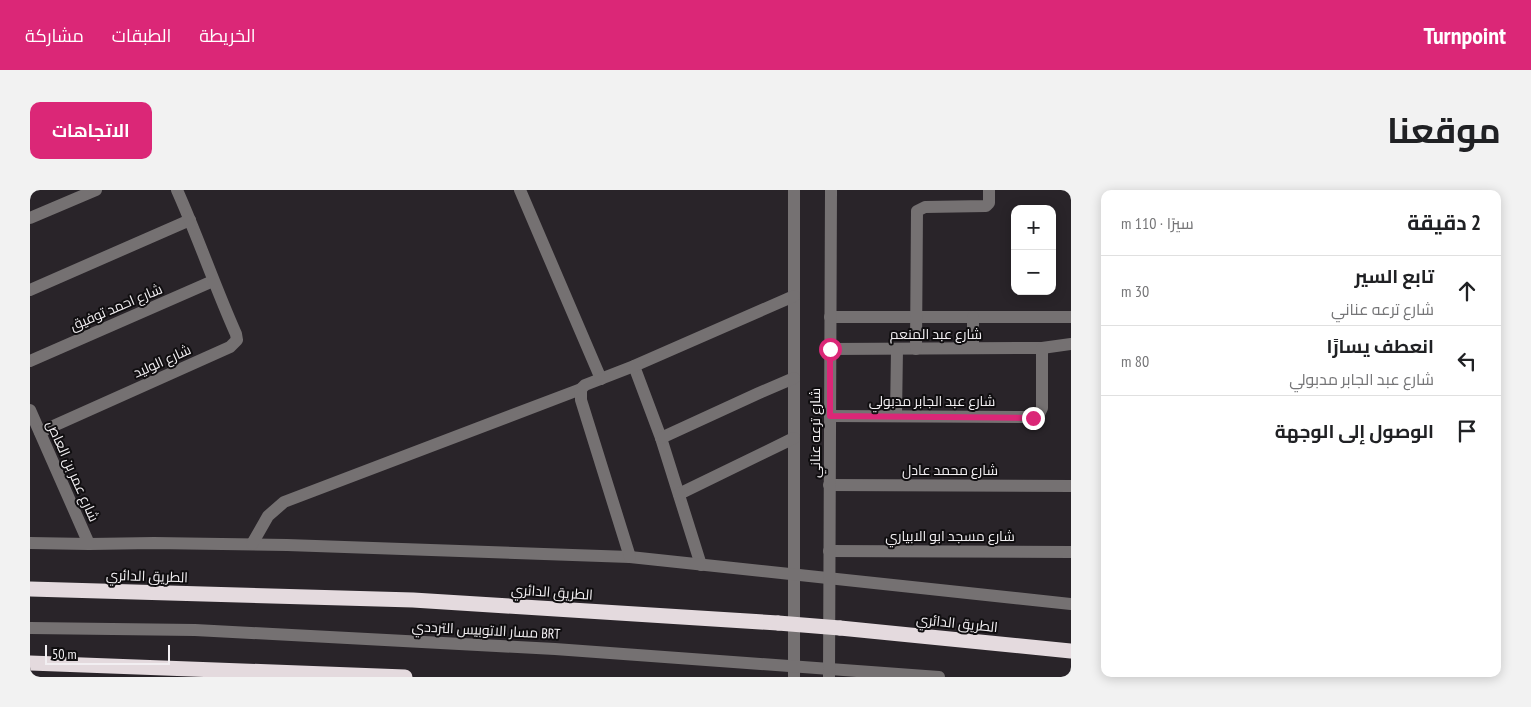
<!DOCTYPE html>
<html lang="ar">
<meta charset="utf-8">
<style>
:root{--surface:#fff;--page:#f2f2f2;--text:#202124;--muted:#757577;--line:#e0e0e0;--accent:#db2777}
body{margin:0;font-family:"PT Sans Narrow",Cairo,sans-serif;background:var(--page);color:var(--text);direction:rtl}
.controls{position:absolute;right:15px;top:15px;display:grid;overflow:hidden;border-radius:10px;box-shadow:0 2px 12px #0003}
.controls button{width:45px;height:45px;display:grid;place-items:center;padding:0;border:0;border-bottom:1px solid var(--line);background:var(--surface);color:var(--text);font:25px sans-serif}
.scale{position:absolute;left:15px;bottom:12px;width:125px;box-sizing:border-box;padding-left:5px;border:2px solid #f2eff2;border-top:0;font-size:14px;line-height:18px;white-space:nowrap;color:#f2eff2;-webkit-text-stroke:4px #100e10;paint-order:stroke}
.stop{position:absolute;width:15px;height:15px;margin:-11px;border:4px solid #db2777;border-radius:50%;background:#fff}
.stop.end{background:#db2777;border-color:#fff;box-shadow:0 1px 5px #0008}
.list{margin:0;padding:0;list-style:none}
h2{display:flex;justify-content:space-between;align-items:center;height:65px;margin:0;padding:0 20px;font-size:21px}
h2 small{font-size:16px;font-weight:400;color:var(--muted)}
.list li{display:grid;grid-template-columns:32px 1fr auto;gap:15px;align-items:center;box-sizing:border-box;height:70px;padding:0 20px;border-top:1px solid var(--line)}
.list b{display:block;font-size:19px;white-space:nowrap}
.list p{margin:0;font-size:16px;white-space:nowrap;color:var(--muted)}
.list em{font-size:16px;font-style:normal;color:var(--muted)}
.icon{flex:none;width:28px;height:28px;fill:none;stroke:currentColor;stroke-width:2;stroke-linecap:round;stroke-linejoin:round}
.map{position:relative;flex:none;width:1041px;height:487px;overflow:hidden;direction:ltr;border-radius:10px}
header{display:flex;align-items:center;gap:30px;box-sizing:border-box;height:70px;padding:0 25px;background:var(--accent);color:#fff}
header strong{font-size:24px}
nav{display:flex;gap:28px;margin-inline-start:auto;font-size:18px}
.intro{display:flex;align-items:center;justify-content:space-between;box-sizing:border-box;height:120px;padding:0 30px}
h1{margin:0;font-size:35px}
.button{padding:12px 22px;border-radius:10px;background:var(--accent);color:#fff;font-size:18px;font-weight:700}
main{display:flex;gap:30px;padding:0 30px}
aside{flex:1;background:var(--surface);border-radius:10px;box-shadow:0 2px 12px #0003}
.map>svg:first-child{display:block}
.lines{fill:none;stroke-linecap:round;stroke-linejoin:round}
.minor{stroke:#757172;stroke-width:12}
.highway{stroke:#e4dade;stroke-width:15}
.highway-bridge{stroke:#e4dade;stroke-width:15}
.route{stroke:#db2777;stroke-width:6}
.labels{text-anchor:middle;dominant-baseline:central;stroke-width:4;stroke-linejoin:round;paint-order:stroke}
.street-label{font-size:14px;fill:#f2eff2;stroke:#100e10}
</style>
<header>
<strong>Turnpoint</strong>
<nav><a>الخريطة</a><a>الطبقات</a><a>مشاركة</a></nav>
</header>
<div class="intro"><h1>موقعنا</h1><a class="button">الاتجاهات</a></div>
<main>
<aside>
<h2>2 دقيقة<small>سيرًا · 110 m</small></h2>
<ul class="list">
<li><svg class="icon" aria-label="ahead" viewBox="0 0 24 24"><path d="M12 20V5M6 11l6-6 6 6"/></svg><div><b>تابع السير</b><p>شارع ترعه عناني</p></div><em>30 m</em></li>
<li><svg class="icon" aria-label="left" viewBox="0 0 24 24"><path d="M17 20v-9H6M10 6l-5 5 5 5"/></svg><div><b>انعطف يسارًا</b><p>شارع عبد الجابر مدبولي</p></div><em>80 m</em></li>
<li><svg class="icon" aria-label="arrive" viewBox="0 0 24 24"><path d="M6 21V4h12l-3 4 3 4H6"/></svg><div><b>الوصول إلى الوجهة</b></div></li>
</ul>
</aside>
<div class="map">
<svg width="1041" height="487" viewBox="0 0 1041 487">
<rect width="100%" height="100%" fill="#292429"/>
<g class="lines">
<!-- minor -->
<g class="minor">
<polyline points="490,0 571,189"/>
<polyline points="764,0 764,487"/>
<polyline points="0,28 66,0"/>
<polyline points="0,100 160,30"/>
<polyline points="800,127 1041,127"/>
<polyline points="943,158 943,127"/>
<polyline points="800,159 1012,158 1041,154"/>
<polyline points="886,159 887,21 895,17 956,16 959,13 959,0"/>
<polyline points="0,171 183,91"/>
<polyline points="604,176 631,248 671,375"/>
<polyline points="0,220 59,354"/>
<polyline points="800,226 1003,227 1010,222 1012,218 1012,158"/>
<polyline points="866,226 867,159"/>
<path d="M10,242L200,157L207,150L206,144C185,97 168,47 147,0"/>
<polyline points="631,248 729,203 764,188"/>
<polyline points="799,295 1041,296"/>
<polyline points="649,304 764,248"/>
<polyline points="0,353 59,354 124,353 257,355 600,367 1041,414"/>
<polyline points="222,354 238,326 254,312 551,199"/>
<polyline points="799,361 1041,362"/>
<polyline points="600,367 551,210 551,199 555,195 604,176 764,106"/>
<polyline points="0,438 165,440 525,459 909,487"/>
<polyline points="799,487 801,0"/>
</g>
<!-- highway -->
<g class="highway">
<polyline points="0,399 383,410 748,433"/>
<polyline points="810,438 1041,461"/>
<polyline points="0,473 375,487"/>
</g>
<!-- highway-bridge -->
<polyline class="highway-bridge" points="748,433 810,438"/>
</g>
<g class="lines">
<!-- route -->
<polyline class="route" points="800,159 800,226 1003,228"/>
</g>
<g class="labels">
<!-- street labels -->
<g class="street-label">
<text transform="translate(86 117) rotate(-23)">شارع احمد توفيق</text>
<text x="906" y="144">شارع عبد المنعم</text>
<text transform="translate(132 171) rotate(-24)">شارع الوليد</text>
<text x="902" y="211">شارع عبد الجابر مدبولي</text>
<text transform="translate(785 243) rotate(-90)">شارع ترعه عناني</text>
<text x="920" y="280">شارع محمد عادل</text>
<text transform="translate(43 281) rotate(66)">شارع عمر بن العاص</text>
<text x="920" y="346">شارع مسجد ابو الابياري</text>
<text transform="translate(117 386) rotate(2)">الطريق الدائري</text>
<text transform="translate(522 402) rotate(4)">الطريق الدائري</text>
<text transform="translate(927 433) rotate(6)">الطريق الدائري</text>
<text transform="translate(456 440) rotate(3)">مسار الاتوبيس الترددي BRT</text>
</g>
</g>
</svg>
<div class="controls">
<button>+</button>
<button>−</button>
</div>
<div class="scale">50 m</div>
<div class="stop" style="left:800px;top:159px"></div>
<div class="stop end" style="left:1003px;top:228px"></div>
</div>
</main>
